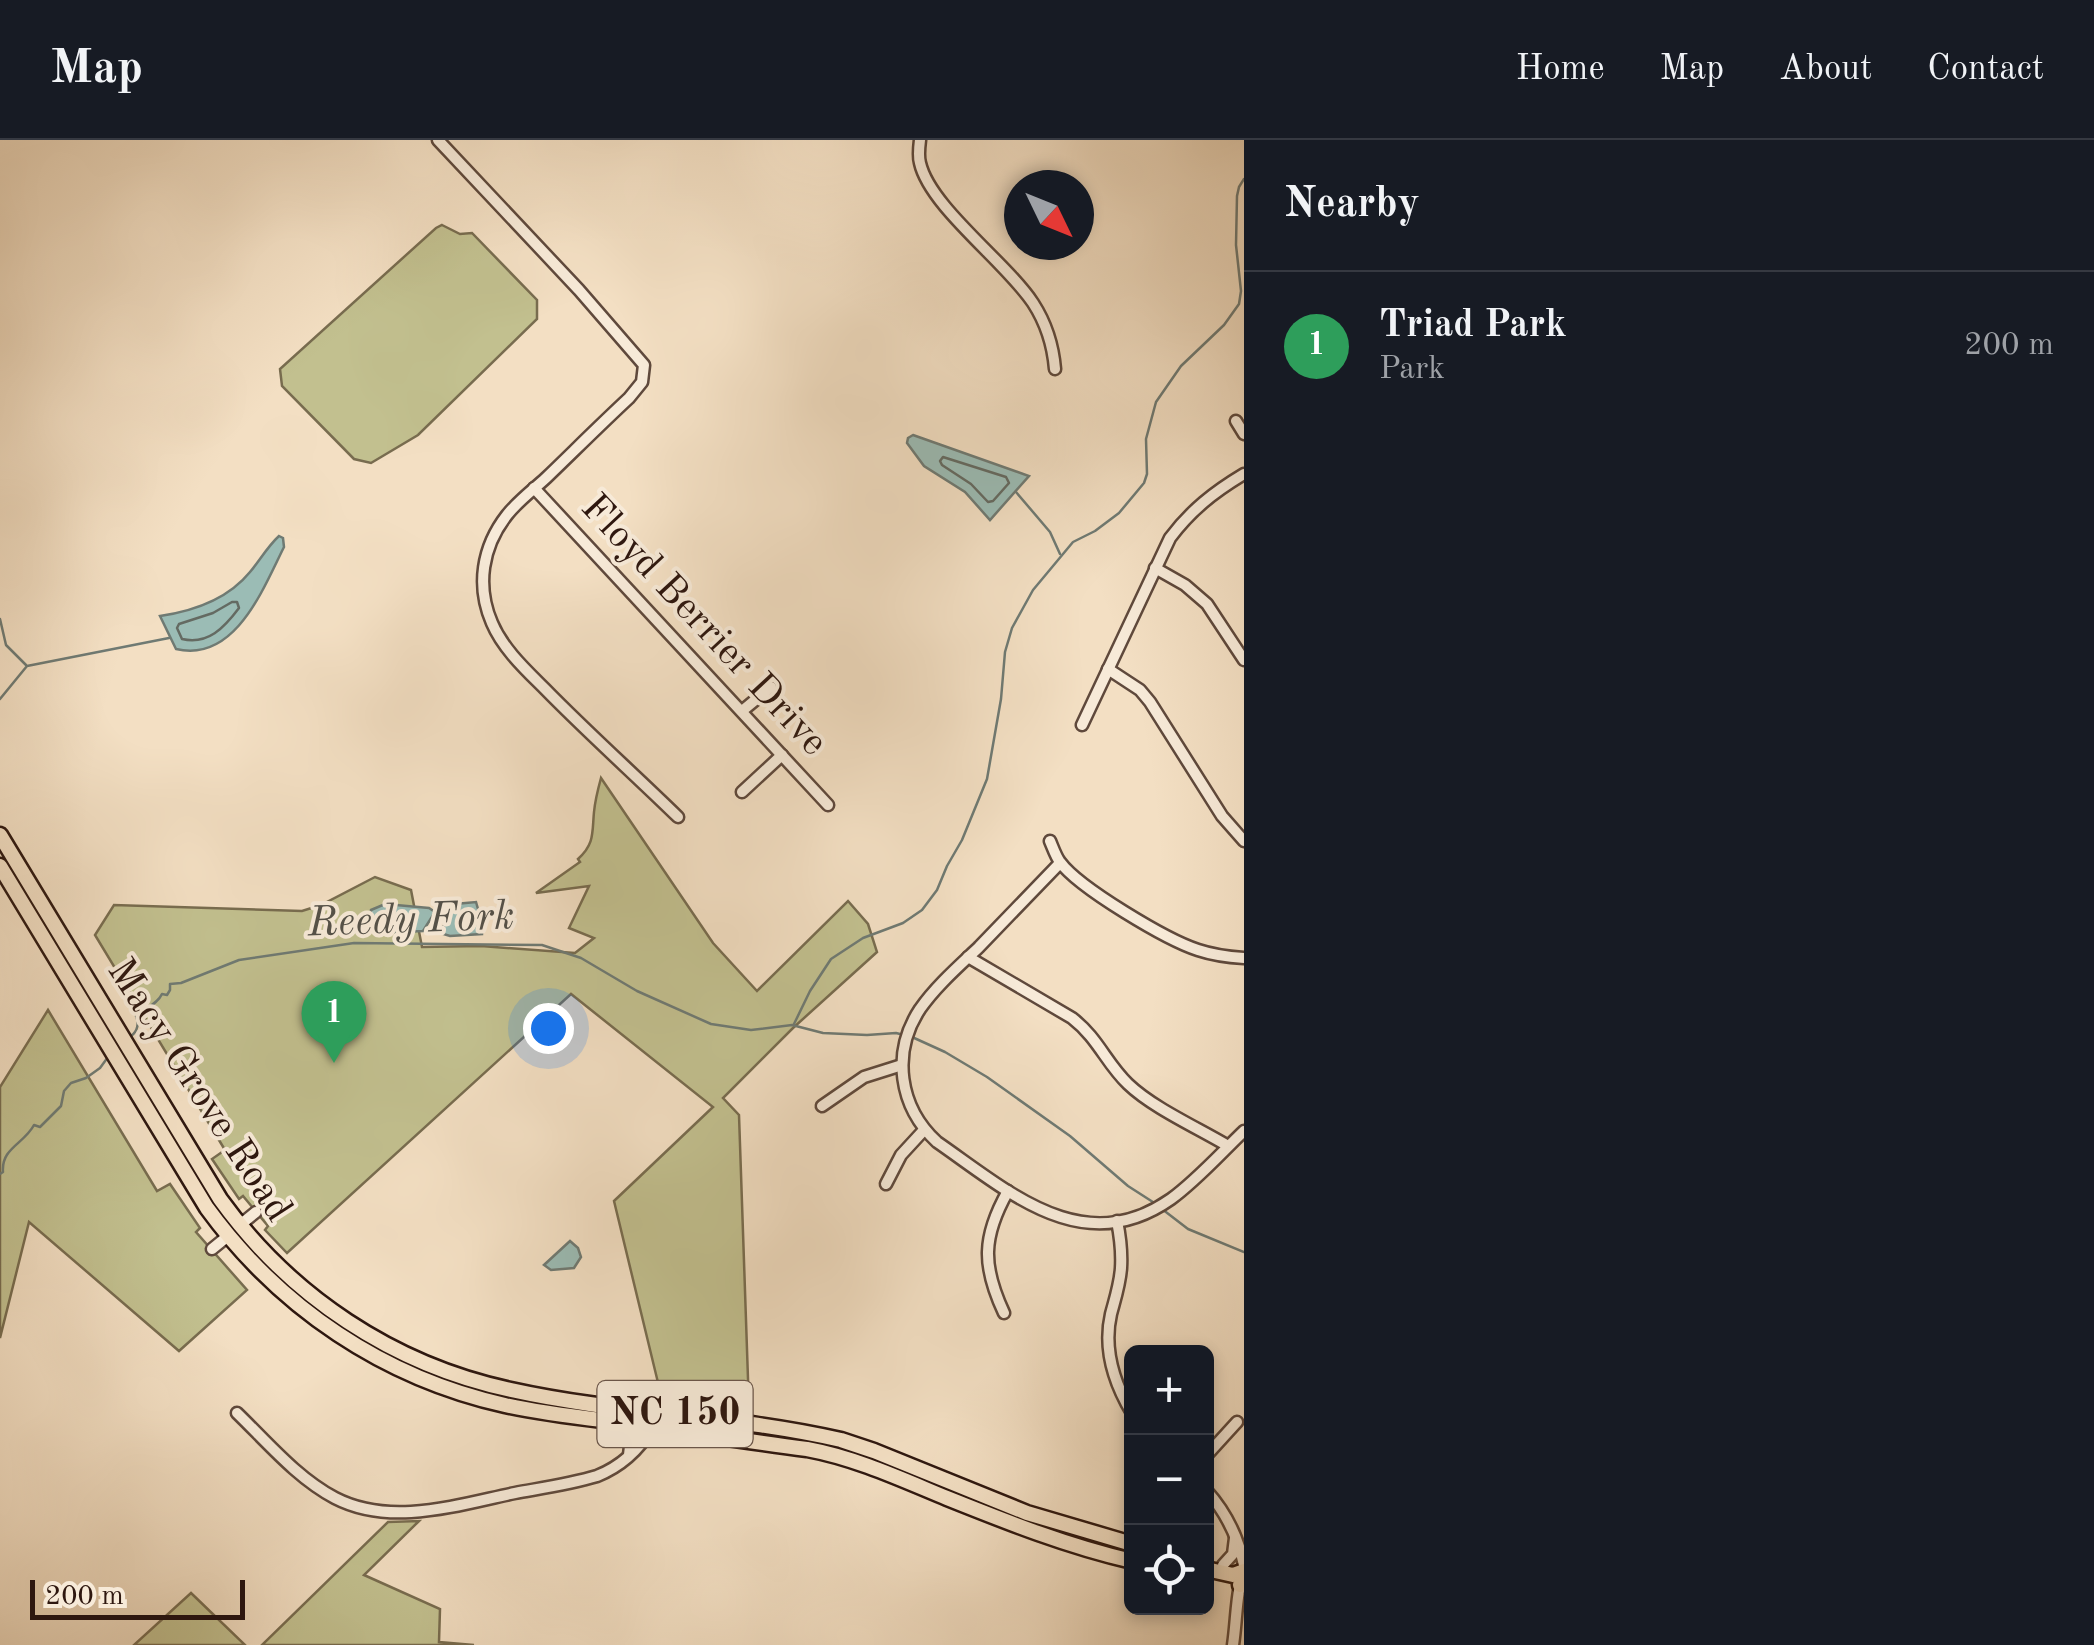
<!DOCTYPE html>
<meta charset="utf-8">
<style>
:root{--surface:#171b24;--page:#242831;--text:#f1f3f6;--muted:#9ea1a6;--line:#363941;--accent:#c59692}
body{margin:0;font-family:"Old Standard TT",serif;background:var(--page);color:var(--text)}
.controls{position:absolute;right:30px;bottom:30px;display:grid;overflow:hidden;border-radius:15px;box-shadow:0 5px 15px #0003}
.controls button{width:90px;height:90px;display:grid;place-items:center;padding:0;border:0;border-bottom:2px solid var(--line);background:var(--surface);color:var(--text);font:50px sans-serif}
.compass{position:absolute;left:1004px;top:30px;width:90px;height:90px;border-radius:50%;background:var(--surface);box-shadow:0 5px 15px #0003;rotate:133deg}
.scale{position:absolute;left:30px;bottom:25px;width:215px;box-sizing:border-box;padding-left:10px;border:5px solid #2e170f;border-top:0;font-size:28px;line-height:35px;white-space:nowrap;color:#2e170f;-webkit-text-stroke:8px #f7ead8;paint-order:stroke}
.you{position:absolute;left:548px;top:888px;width:35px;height:35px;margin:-25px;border:8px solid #fff;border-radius:50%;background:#1a73e8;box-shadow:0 0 0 15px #1a73e833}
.badge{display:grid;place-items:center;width:65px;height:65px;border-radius:50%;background:var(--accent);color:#fff;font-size:32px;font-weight:700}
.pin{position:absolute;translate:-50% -82px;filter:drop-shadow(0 2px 5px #0008)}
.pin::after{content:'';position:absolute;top:52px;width:35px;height:30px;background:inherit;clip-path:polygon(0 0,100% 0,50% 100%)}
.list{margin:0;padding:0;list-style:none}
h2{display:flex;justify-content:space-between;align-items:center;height:130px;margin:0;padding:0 40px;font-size:42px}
h2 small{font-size:32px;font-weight:400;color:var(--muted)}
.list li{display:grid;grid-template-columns:65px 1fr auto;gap:30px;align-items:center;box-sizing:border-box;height:150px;padding:0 40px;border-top:2px solid var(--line)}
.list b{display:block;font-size:38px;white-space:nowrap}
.list p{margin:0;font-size:32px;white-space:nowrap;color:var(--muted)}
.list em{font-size:32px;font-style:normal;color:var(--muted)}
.icon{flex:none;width:55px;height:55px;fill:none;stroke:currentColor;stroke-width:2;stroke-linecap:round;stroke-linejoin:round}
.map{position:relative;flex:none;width:1244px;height:1505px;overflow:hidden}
header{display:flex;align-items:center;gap:60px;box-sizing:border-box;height:140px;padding:0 50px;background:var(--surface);border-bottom:2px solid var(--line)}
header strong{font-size:48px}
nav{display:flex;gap:55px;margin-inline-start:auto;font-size:35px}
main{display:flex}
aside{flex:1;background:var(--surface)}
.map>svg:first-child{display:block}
.green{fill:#c2c08f;stroke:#786c4f;stroke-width:2.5}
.water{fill:#9bbcb5;stroke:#6f7a73;stroke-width:2.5}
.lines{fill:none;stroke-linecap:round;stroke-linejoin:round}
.shore{stroke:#646a62;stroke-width:2.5}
.stream{stroke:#6f7a73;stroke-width:2.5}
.minor-casing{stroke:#5f493c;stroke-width:15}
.major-casing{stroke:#2e170f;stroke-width:19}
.minor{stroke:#f7ead8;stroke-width:10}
.major{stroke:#f3dfc3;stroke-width:14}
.labels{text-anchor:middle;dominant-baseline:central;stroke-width:8;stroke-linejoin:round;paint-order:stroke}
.shield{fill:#f7ead8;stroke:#6a564b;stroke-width:2.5}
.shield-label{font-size:38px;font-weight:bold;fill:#2e170f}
.street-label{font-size:40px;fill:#2e170f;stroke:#f7ead8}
.water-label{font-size:42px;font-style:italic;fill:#545149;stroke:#f7ead8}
</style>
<header>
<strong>Map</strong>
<nav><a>Home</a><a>Map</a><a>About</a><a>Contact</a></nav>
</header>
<main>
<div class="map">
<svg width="1244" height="1505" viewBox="0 0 1244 1505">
<rect width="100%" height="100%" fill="#f3dfc3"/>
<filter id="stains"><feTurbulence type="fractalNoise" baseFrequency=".002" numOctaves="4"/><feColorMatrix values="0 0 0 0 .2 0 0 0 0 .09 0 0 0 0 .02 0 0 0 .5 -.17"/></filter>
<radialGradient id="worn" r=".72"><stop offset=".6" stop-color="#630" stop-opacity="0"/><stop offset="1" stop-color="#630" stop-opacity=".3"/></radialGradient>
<!-- green -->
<g class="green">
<polygon points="442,85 460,94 472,93 537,160 537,179 418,295 371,323 354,319 282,246 280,229 436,88"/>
<path d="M601,638L713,803L757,851L848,761L868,784L877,812L793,888L723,958L739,975L749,1268L661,1255L614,1061L713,967L571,854L287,1113L265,1090L268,1086L243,1056L239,1059L212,1019L225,1010L95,795L114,765L302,771L321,765L375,737L411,750L422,807L481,806L575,813L594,798L569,788L589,746L536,753L580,722L578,719C595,704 592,692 594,672C595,661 598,649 601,638Z"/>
<polygon points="48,870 157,1051 170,1044 200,1088 196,1092 247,1150 179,1211 29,1082 0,1198 0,947"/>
<polygon points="419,1381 364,1435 440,1469 439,1502 474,1505 262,1505 388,1382"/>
<polygon points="191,1453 245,1505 134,1505"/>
</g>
<!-- water -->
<g class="water">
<polygon points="913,295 1029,336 990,380 965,352 924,326 907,303 908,298"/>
<path d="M279,396L283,398L284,407C263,449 235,523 176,509L160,476C194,471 228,459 250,432C260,420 268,406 279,396Z"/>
<polygon points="476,762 482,783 482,794 450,796 440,793 455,764"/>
<polygon points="385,764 429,768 435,772 423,791 378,793 368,788 371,770"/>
<polygon points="570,1101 578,1108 581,1117 574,1128 551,1130 544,1125"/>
</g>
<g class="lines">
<!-- shore -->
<g class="shore">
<polygon points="943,317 1006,337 1009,343 993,361 988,362 971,344 942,325 940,321"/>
<path d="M232,462H237L239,468C224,488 208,505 182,499L177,488L179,484L213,473Z"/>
</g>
<!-- stream -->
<g class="stream">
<polyline points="1016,352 1050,392 1060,414"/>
<polyline points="0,479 6,505 26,525"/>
<polyline points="0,559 27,526 169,498"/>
<polyline points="794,884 810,851 831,819 863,798 903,783 922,770 937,750 947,726 962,700 987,639 1001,559 1005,512 1012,488 1033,450 1073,402 1095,391 1119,373 1144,343 1147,334 1146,299 1156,262 1181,226 1224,185 1239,164 1241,151 1236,105 1237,56 1239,47 1244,39"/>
<path d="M131,896C138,891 139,883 136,876C144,868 157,865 162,854L167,855L170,850V844L181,843L239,820L354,803L542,805L581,818L637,851L711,884L751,890L792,885L823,893L867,895L896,893L904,895"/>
<polyline points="912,897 945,912 987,937 1070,996 1128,1046 1156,1064"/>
<path d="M0,1034L3,1032C1,1008 24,1004 34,985L40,987L61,966L64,951L71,943L86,938L100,928L108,917"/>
<polyline points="1162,1069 1188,1089 1244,1112"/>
</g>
<!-- minor casing -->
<g class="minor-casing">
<g id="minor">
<path d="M438,0L579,150L644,225L642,242L629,258C601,284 574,311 546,338C533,350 518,361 507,375C482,407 476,446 492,483C503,509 526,530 545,549C588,593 634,634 678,677"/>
<path d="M920,0C919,8 918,16 920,23C930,67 1006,122 1033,163C1046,183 1053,205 1055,229"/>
<polyline points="1236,281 1244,294"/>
<polyline points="534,348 828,665"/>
<polyline points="1155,428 1185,445 1207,464 1244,520"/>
<polyline points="1108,529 1140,550 1150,562 1222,676 1244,701"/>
<polyline points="742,571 771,547"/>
<path d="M1082,585L1170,398C1191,370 1214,352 1244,334"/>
<polyline points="742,652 782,615"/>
<path d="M1050,701C1053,708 1056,717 1060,722C1079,748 1167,800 1198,810C1213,815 1228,817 1244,818"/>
<path d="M1060,723C1033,751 1006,779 979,807C959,826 936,846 920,869C891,913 899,967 937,1002C1008,1051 1083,1121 1171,1059C1197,1040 1220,1014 1244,991"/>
<path d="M968,817L1072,878C1098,898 1106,923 1128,944C1153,968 1198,988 1228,1006"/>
<polyline points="822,966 864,937 902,925"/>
<polyline points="886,1044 901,1015 924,990"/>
<path d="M1117,1081C1120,1096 1122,1112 1121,1128C1120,1144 1115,1159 1111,1174C1103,1209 1114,1243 1132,1273"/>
<polyline points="240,1085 256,1072"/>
<polyline points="212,1109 228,1096"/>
<path d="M1004,1173C982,1126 982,1097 1008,1051"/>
<path d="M237,1273C267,1302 297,1338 335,1358C391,1387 457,1365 515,1353C542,1348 570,1344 597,1336C622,1326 639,1310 653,1287"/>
<polyline points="621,1283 631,1297 629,1315"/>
<polyline points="1206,1316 1237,1282"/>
<path d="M1206,1350C1225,1371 1238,1397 1244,1425"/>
<polyline points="1223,1425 1233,1414 1235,1398"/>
<path d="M1233,1505C1236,1485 1236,1465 1240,1445"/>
</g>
</g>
<!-- major casing -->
<g class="major-casing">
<g id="major">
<path d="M0,695L220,1059C290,1156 393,1225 511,1250C619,1274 732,1275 841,1300L874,1311L1027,1373L1132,1404"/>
<path d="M0,726L207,1068C280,1168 384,1238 505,1265C545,1274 586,1278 626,1283C686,1292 746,1301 807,1309C856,1318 901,1339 947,1358C1007,1382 1067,1406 1132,1421"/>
<polyline points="1206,1429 1233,1435 1244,1431"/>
<polyline points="1240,1445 1244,1442"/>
</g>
</g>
<!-- minor -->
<use href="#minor" class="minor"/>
<!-- major -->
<use href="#major" class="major"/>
</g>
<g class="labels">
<!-- shield labels -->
<rect class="shield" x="597.5" y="1241" width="155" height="66" rx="8"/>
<g class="shield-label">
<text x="675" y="1274">NC 150</text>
</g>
<!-- street labels -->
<g class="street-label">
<text transform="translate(703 486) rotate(47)">Floyd Berrier Drive</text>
<text transform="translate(198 951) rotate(57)">Macy Grove Road</text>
</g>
<!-- water labels -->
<g class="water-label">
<text transform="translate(411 781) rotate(-2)">Reedy Fork</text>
</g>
</g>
<rect width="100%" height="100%" filter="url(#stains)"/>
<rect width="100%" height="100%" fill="url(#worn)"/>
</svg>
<div class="controls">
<button>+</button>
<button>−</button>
<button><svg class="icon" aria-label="locate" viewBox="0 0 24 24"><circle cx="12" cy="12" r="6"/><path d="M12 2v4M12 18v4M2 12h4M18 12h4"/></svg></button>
</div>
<svg class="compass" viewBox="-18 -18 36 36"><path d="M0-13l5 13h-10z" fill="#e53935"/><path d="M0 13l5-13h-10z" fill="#9ea1a6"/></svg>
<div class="scale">200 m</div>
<div class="you"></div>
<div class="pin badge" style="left:334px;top:923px;background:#2e9e5b">1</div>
</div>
<aside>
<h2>Nearby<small></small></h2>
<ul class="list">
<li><span class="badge" style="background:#2e9e5b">1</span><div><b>Triad Park</b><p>Park</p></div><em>200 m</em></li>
</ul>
</aside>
</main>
